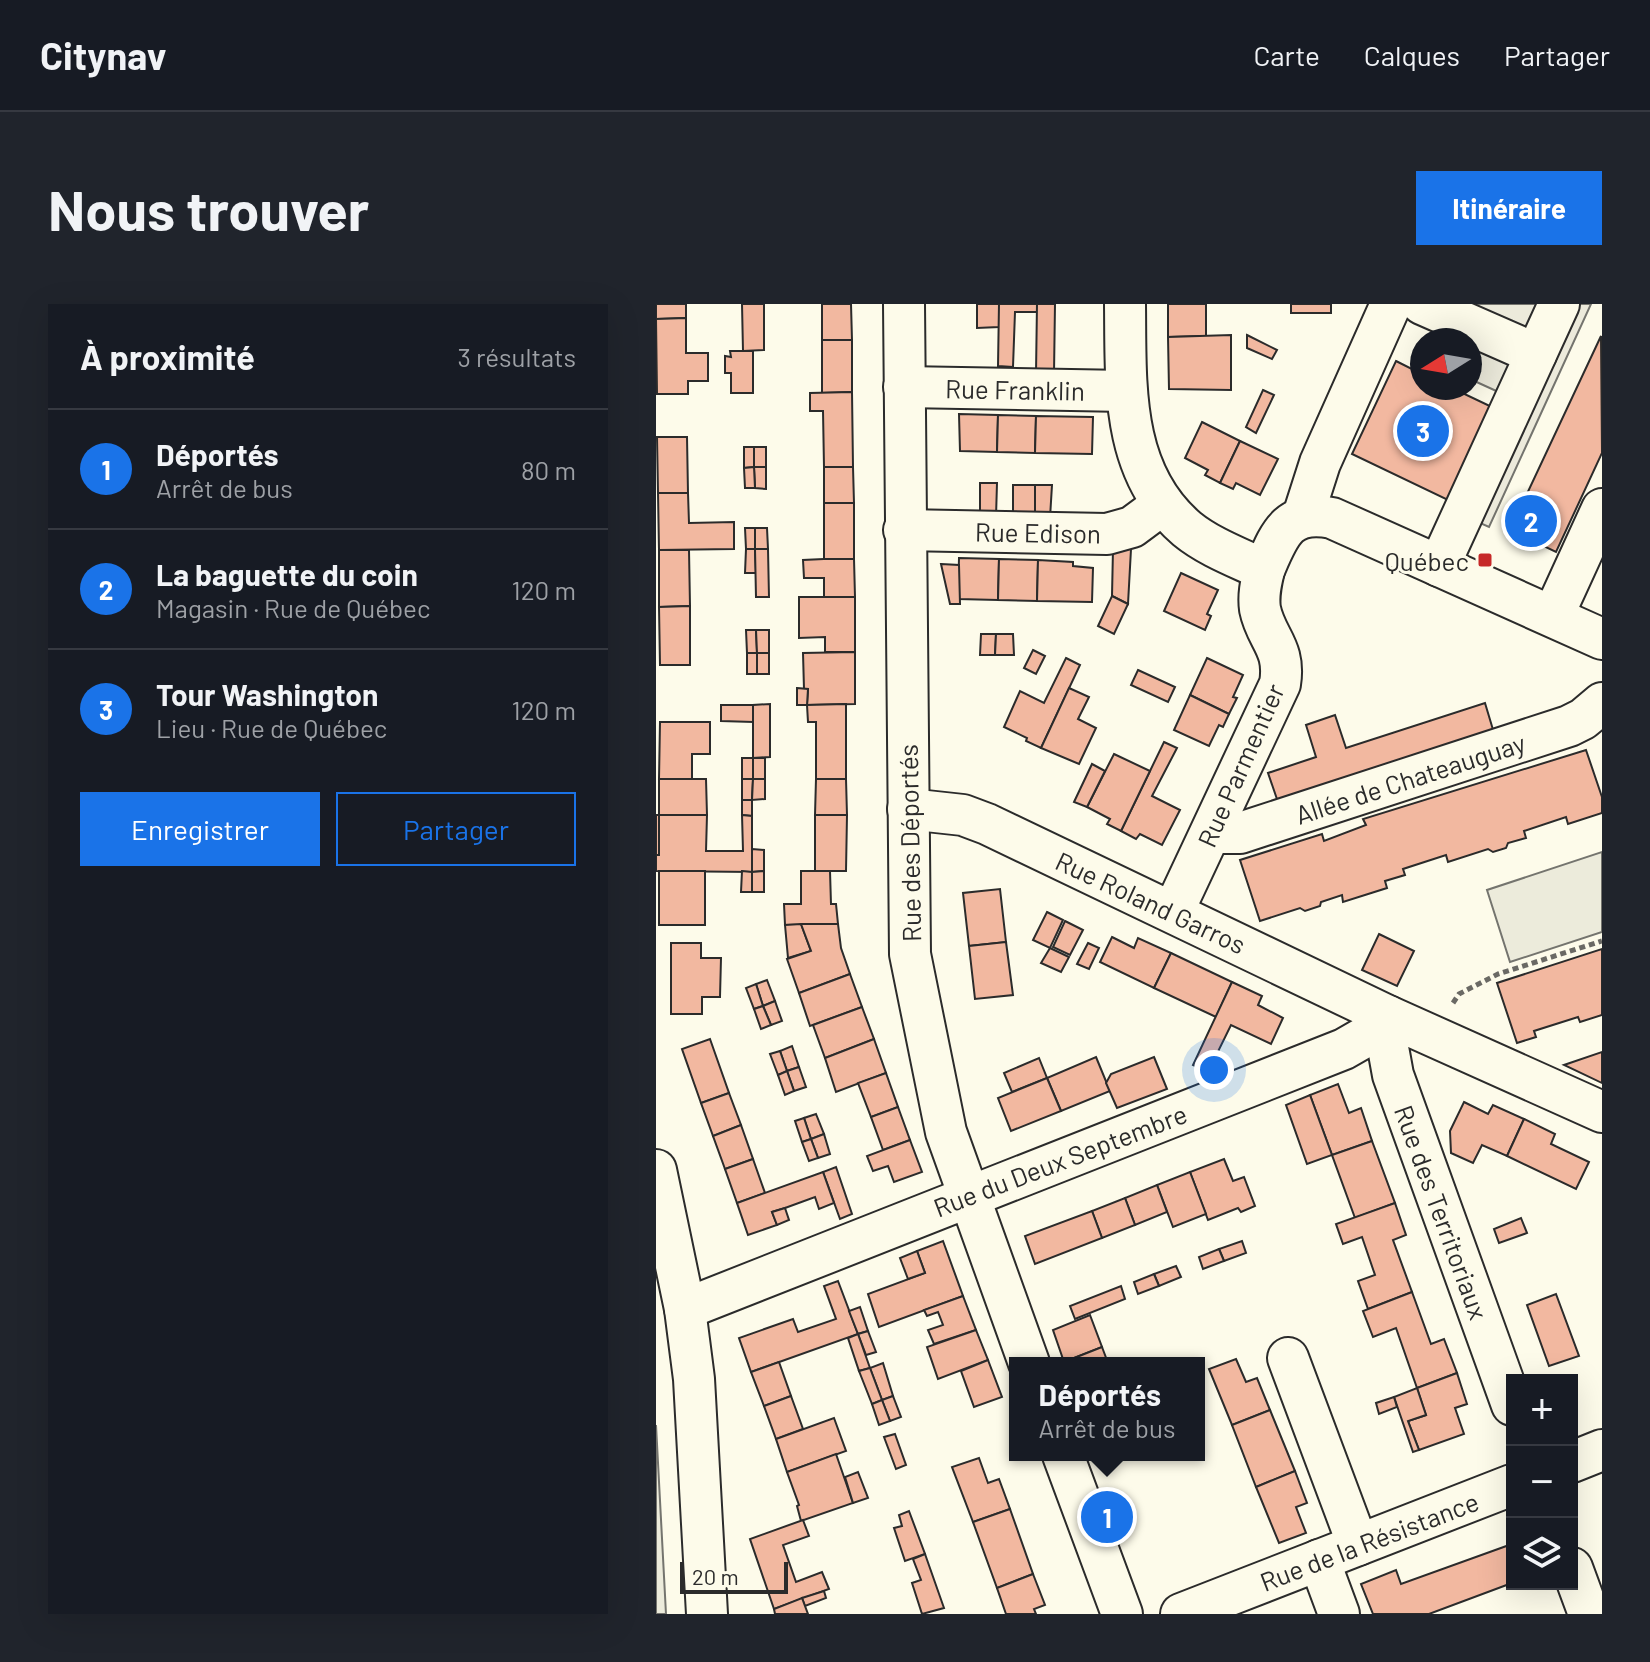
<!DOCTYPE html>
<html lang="fr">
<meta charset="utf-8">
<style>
:root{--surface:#171b24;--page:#20242c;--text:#f1f3f6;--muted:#9ea1a6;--line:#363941;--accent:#1a73e8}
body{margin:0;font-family:Barlow,sans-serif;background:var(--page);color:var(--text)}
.controls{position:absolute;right:24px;bottom:24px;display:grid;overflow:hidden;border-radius:0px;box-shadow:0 8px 32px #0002}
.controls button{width:72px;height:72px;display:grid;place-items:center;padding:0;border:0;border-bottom:2px solid var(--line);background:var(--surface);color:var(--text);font:40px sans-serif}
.compass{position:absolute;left:754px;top:24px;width:72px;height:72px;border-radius:50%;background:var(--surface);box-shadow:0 8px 32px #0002;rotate:259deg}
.scale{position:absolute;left:24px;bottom:20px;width:108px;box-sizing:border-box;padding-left:8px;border:4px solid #2b2b2b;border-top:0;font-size:22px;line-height:28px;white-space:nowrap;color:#2b2b2b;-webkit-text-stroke:6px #fdfbea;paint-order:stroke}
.you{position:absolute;left:558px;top:766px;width:28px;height:28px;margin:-20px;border:6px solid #fff;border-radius:50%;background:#1a73e8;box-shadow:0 0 0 12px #1a73e833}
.badge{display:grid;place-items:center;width:52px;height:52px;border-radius:50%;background:var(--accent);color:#fff;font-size:26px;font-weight:700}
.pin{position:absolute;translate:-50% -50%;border:4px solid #fff;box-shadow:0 2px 8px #0006}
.popup{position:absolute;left:353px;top:1053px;width:196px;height:104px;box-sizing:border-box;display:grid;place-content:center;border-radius:0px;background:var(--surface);filter:drop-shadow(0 2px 6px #0005);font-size:26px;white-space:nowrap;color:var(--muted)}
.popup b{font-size:30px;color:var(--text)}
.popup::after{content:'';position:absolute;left:50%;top:100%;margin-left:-16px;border:16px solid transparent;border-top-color:var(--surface)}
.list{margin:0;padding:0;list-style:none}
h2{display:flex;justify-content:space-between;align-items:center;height:104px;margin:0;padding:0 32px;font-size:34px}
h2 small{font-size:26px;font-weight:400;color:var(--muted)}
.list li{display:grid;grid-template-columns:52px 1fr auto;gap:24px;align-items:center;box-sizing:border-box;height:120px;padding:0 32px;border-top:2px solid var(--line)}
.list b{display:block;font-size:30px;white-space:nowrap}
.list p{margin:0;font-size:26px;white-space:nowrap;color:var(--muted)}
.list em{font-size:26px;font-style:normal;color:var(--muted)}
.actions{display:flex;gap:16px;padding:24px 32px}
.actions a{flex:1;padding:18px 0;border:2px solid var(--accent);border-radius:0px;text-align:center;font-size:28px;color:var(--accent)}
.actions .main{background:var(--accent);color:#fff}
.icon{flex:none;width:44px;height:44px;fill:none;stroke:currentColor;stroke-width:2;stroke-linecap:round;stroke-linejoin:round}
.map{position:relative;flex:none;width:946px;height:1310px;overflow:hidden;border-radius:0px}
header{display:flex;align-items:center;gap:48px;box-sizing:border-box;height:112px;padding:0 40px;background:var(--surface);border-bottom:2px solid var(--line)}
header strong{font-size:38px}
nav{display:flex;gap:44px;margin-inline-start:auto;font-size:28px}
.intro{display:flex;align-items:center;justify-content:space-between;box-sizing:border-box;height:192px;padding:0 48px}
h1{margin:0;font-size:56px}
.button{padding:20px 36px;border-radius:0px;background:var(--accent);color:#fff;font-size:28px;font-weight:700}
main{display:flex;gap:48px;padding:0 48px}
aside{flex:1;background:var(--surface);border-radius:0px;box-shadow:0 8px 32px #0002}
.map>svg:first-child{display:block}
.green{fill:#ecebdb;stroke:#74746e;stroke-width:2}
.parking{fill:#eceadb;stroke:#74746e;stroke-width:2}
.building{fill:#f2b8a0;stroke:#2b2b2b;stroke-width:2}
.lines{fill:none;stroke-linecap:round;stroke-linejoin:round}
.minor-casing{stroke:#2b2b2b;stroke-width:44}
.path{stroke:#6a6964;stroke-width:5;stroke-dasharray:6 4;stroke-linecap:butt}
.minor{stroke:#fdfbea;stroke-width:40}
.poi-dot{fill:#c62828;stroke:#fdfbea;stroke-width:3}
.labels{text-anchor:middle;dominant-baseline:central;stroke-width:6;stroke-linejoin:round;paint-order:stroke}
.street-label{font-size:26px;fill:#2b2b2b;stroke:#fdfbea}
.poi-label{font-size:26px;fill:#2b2b2b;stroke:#fdfbea;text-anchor:end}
</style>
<header>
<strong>Citynav</strong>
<nav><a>Carte</a><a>Calques</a><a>Partager</a></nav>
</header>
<div class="intro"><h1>Nous trouver</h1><a class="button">Itinéraire</a></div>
<main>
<aside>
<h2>À proximité<small>3 résultats</small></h2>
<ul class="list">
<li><span class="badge">1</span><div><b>Déportés</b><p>Arrêt de bus</p></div><em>80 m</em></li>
<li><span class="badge">2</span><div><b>La baguette du coin</b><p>Magasin · Rue de Québec</p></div><em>120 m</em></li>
<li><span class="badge">3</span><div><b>Tour Washington</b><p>Lieu · Rue de Québec</p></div><em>120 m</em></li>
</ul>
<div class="actions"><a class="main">Enregistrer</a><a>Partager</a></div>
</aside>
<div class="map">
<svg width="946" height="1310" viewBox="0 0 946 1310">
<rect width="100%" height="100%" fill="#fdfbea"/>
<!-- green -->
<g class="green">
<polygon points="946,548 946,628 854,658 831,586"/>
<polygon points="0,1121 10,1310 0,1310"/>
</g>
<!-- parking -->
<polygon class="parking" points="735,0 935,0 833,223 806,211 858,95 814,75 814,36 795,36 795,33 733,5"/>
<!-- building -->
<g class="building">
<polygon points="0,0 30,0 30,14 0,15"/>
<polygon points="86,0 108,0 108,46 87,47"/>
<polygon points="166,0 195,0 196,36 166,36"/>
<polygon points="321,0 343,0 343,23 321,24"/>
<polygon points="343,0 381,0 381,8 359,8 357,63 342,62"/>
<polygon points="381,0 399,0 398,69 380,69"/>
<polygon points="512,0 550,0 550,32 512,33"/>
<rect x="635" y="0" width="40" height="9"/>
<polygon points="30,14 30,49 52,49 52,77 32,77 32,90 1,90 0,15"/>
<polygon points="575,31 575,86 513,85 512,33"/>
<polygon points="591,31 621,46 616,55 591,44"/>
<polygon points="945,32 946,149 900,248 854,226"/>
<polygon points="166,36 196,36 196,88 166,89"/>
<polygon points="74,47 97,47 97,89 75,89 75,69 69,69 69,52 75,53"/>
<polygon points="740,57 766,70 766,84 796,84 838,104 794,197 696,150"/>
<polygon points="607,86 618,91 600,129 590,123"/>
<polygon points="196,88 197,163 168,163 167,107 154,107 154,89"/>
<polygon points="303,110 342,111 341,148 304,147"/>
<polygon points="342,111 380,112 379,149 341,148"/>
<polygon points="380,112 437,113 436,150 379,149"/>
<polygon points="546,118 584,137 564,179 549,171 552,166 529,154"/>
<polygon points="1,133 31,133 32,189 2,189"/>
<polygon points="584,137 622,155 604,191 580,179 577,185 564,179"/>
<polygon points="88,143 98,143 98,163 88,164"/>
<rect x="98" y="143" width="12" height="20"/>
<polygon points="98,163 110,163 110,185 99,184"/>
<polygon points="98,163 99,184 89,184 88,164"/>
<polygon points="168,163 197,163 198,199 168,199"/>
<polygon points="324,179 341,179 340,213 324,213"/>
<rect x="357" y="181" width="22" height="27"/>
<polygon points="379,181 396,181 394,214 379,214"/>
<polygon points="2,189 32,189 33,219 78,218 78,245 3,246"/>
<rect x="168" y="199" width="30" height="56"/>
<polygon points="89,224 99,224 99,245 90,245"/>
<polygon points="99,224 111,224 112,245 99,245"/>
<polygon points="90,245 99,245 100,269 89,269"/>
<polygon points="99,245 112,245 113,293 100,293"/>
<polygon points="457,245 475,245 472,300 456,292"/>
<polygon points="3,246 33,246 34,302 3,303"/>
<polygon points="303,254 343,255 342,296 302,295"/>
<polygon points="168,255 198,255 199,293 168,293 168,274 148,274 147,256"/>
<polygon points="343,255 382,256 381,297 342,296"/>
<polygon points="382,256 417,258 417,262 437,264 436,298 381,297"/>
<polygon points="285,260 303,261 304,300 294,300"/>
<polygon points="525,269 562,286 551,310 555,312 549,326 508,307"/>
<polygon points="456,292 472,300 458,330 442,322"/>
<polygon points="143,293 199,293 199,348 169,348 169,333 143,334"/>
<polygon points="34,302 34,361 4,361 3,303"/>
<polygon points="90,326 100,326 101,349 91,349"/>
<polygon points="100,326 113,326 113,349 101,349"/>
<polygon points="325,330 340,330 339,351 324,351"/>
<polygon points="340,330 357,330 358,351 339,351"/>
<polygon points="377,346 389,352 380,370 368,364"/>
<polygon points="199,348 199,400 151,401 152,385 148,385 147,349"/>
<rect x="91" y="349" width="10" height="21"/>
<rect x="101" y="349" width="12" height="21"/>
<polygon points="410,354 424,361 385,444 370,437 371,434 348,423 364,387 388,399"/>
<polygon points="551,354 587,371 577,393 581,394 573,410 534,391"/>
<polygon points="482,366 519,383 512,398 475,381"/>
<polygon points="141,384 152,385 151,401 141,401"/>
<polygon points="413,384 433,393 422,415 440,424 423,460 385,444"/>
<polygon points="534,391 573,410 567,423 563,421 553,442 518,426"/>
<polygon points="829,399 838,429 622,498 612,469 660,453 650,421 679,411 690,444"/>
<polygon points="114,400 114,453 97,454 97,401"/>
<polygon points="190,400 190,475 160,475 160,418 152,418 151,401"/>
<polygon points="65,401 97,401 97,418 65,417"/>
<polygon points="4,418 54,418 54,450 36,450 36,475 3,475"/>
<polygon points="508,438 521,444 496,492 524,506 506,541 484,530 480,535 465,527"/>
<polygon points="930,446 946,493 946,509 912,520 910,513 868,527 870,534 852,539 850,544 837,548 832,545 792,558 790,551 747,565 749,571 729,577 731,584 687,598 686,591 665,598 664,602 649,607 644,604 604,617 584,556 666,530 668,537 710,521 707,515"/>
<polygon points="458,450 494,467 465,527 451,520 454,515 431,503"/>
<rect x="86" y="454" width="11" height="21"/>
<rect x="97" y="454" width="12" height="21"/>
<polygon points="436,460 449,467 431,503 418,498"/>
<polygon points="3,475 50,475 51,511 3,511"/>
<polygon points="86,475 97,475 96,496 86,496"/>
<polygon points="97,475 109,475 109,495 96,496"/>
<polygon points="160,475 190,475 191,511 159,511"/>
<polygon points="86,496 96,496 96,512 86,511"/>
<rect x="0" y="511" width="3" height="40"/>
<polygon points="3,511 51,511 50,547 87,547 86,511 96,512 96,568 0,567 0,551 3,551"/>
<polygon points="159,511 191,511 190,567 159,567"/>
<polygon points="96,545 108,546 108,567 96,568"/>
<rect x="3" y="567" width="46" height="54"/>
<polygon points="86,567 96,568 96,588 85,588"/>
<polygon points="108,567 108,588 96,588 96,568"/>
<polygon points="145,567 174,567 175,600 180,600 182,620 129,621 128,600 145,600"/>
<polygon points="344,585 350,638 313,642 307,589"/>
<polygon points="391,608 407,616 394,644 377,636"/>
<polygon points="409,617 427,626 414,651 397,643"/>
<polygon points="145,620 155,647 132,654 129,621"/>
<polygon points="145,620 182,620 185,644 194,670 143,689 131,655 155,647"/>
<polygon points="723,630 758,647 741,682 706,666"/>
<polygon points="456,633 478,644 482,634 515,649 498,684 444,658"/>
<polygon points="350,638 357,691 319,695 313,642"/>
<polygon points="15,639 45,639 45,654 65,654 64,693 46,693 46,710 15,710"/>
<polygon points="432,639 443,644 433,665 421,660"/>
<polygon points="394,644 413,653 405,668 385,659"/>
<polygon points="946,645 946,711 924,718 922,713 878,727 880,733 861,739 841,679"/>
<polygon points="515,649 576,678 560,713 498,684"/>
<polygon points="194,670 206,703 154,722 143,689"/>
<polygon points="111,676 119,697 107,702 100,680"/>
<polygon points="576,678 606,692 602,701 627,714 615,740 575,721 552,768 537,761"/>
<polygon points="100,680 107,702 98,705 90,684"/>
<polygon points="119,697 126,717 115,721 107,702"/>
<polygon points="107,702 115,721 105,725 98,705"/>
<polygon points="206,703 218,735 169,754 157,721"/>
<polygon points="54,735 73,789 45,799 26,745"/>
<polygon points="218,735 230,769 180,788 169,754"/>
<polygon points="136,742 143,763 131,767 124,747"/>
<polygon points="124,747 131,767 122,771 114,750"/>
<polygon points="946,748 946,779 908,761"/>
<polygon points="440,753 454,787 405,807 391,774"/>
<polygon points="498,753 511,785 461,804 450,779 455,770"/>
<polygon points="383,754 391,774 356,788 348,769"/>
<polygon points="143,763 150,783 138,787 131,767"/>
<polygon points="131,767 138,787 129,791 122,771"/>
<polygon points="230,769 242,803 215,813 202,779"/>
<polygon points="391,774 405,807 355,827 342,794"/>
<polygon points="682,780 693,809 705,804 716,837 676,851 654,791"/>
<polygon points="73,789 85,821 57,832 45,799"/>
<polygon points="654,791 676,851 651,860 630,801"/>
<polygon points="808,798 832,810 837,801 868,815 851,852 826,841 817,859 795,849 794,827"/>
<polygon points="242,803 254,836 227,846 215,813"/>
<polygon points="160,810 168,830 155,835 148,814"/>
<polygon points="148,814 155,835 146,838 139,817"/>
<polygon points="868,815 899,830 895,840 933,858 920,885 851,852"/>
<polygon points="85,821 97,855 69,865 57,832"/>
<polygon points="168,830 174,850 162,854 155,835"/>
<polygon points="155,835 162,854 153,857 146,838"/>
<polygon points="254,836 266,868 238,878 232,862 217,867 211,852"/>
<polygon points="716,837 739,899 699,914 676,851"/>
<polygon points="97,855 109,889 81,899 69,865"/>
<polygon points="568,855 577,877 588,873 599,902 585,908 582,904 552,916 534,868"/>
<polygon points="180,863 196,910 184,915 167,868"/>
<polygon points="167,868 178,899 163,905 159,893 129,904 116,908 121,921 92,931 81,899"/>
<polygon points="534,868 550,910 517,923 501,881"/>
<polygon points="501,881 511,908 479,921 469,894"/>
<polygon points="469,894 479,921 446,934 436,907"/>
<polygon points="739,899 750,931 737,936 756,988 712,1005 702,977 719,971 706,933 687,940 680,920"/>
<polygon points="129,904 133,916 121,921 116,908"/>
<polygon points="436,907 446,934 379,960 369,932"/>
<polygon points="865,914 871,929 843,939 838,925"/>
<polygon points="287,937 307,992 223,1023 212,990 269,969 261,947"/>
<polygon points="586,937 590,949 568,957 563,945"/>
<polygon points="563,945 568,957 547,965 543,953"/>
<polygon points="261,947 269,969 252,975 244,954"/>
<polygon points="520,962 525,973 503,982 498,970"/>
<polygon points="498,970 503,982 482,990 478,978"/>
<polygon points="182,977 202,1030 95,1068 83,1034 137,1015 142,1028 180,1015 168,982"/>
<polygon points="465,982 469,995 419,1015 414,1002"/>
<polygon points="756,988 775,1040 788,1035 801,1069 761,1084 740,1024 717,1033 707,1007"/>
<polygon points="900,990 923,1052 893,1062 871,1001"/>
<polygon points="307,992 320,1026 278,1040 272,1026 287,1021 282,1008 271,1012 268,1006"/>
<polygon points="204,1003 212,1027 202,1030 193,1007"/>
<polygon points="434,1011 446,1043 408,1058 397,1026"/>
<polygon points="320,1026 332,1056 282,1075 271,1043"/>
<polygon points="212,1027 220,1048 210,1051 202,1030"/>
<polygon points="202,1030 214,1064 203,1067 192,1034"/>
<polygon points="446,1043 452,1059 408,1059 408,1058"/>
<polygon points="580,1055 590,1078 601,1074 614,1106 576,1121 553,1065"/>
<polygon points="332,1056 346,1093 318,1103 305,1067"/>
<polygon points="123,1058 135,1092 108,1102 95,1068"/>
<polygon points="227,1059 237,1092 226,1096 214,1064"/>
<polygon points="214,1064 226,1096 216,1100 203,1067"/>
<polygon points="801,1069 811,1100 799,1104 808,1130 763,1146 752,1117 770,1111 761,1084"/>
<polygon points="761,1084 770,1111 752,1117 763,1146 757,1148 738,1093"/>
<polygon points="135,1092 147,1125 120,1135 108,1102"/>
<polygon points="237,1092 245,1113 234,1117 226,1096"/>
<polygon points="738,1093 741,1103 723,1110 720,1099"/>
<polygon points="226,1096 234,1117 223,1121 216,1100"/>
<polygon points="614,1106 639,1167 600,1183 576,1121"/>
<polygon points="178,1114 190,1147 131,1168 120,1135"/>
<polygon points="239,1130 250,1161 240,1165 228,1133"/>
<polygon points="180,1150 197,1199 145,1217 141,1202 143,1201 131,1168"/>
<polygon points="323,1154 332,1179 343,1175 354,1205 317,1218 296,1163"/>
<polygon points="639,1167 651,1199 640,1203 650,1229 623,1239 600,1183"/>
<polygon points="202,1168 212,1194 197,1199 189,1173"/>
<polygon points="354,1205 377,1270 341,1284 317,1218"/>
<polygon points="253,1207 269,1250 249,1257 238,1224 246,1222 243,1211"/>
<polygon points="147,1216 153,1232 127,1241 140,1278 166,1268 173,1285 118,1305 94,1235"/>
<polygon points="856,1240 856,1279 773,1310 717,1310 705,1280 740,1266 745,1280"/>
<polygon points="269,1250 288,1304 266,1310 256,1279 265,1276 257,1255"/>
<polygon points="377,1270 389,1301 378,1305 380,1310 350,1310 341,1284"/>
<polygon points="168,1287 170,1294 149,1302 146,1294"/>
<polygon points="146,1294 152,1310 119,1310 118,1305"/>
</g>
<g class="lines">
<!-- minor casing -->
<g class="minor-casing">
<g id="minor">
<polyline points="248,0 254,650 290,828 373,1059"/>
<path d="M469,0C470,80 464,168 531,225C553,243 583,254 608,266C623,231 631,205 676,214L946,335"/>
<polyline points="766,0 880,50"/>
<polyline points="248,83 470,87"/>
<polyline points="647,212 664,159 735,0"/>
<polyline points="248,226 451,230 476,223 507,200"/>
<polyline points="783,262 903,0"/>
<polyline points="897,312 946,205"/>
<polyline points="252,505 307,511 331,520 732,712 731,738 737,771 856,1101"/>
<polyline points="555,529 584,529 913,422 927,415 946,399"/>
<path d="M517,608L624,380C630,343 610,335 604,305C602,291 605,279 608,266"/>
<polyline points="0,866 29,1005 38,1075 51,1310"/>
<polyline points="29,1005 688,745 716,729 732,712 946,808"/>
<polyline points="632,1054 702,1241"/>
<polyline points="407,1151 466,1310"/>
<polyline points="916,1158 946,1146"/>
<polyline points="663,1256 683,1310"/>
<polyline points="916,1264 933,1310"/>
<polyline points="525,1310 856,1181"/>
</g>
</g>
<!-- path -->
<polyline class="path" points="797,699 803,690 842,670 946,637"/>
<!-- minor -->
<use href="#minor" class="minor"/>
</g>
<!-- markers -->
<rect class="poi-dot" x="821" y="248" width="16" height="16" rx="4"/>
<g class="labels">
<!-- street labels -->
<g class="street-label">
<text transform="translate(359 85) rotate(1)">Rue Franklin</text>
<text transform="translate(382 228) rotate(1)">Rue Edison</text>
<text transform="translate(584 461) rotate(-66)">Rue Parmentier</text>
<text transform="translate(754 474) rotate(-18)">Allée de Chateauguay</text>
<text transform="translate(253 539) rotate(-91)">Rue des Déportés</text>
<text transform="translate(495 598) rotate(25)">Rue Roland Garros</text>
<text transform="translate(404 856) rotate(-21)">Rue du Deux Septembre</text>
<text transform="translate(786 908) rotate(70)">Rue des Territoriaux</text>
<text transform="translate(713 1237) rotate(-21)">Rue de la Résistance</text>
</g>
<!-- poi labels -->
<g class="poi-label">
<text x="813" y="256">Québec</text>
</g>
</g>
</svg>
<div class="controls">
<button>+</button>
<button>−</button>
<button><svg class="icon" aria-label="layers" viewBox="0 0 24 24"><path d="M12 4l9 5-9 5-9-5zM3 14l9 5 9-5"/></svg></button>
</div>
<svg class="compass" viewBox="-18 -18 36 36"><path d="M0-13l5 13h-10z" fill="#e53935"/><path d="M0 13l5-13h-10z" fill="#9ea1a6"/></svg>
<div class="scale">20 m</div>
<div class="you"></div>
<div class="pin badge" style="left:451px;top:1213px">1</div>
<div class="popup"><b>Déportés</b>Arrêt de bus</div>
<div class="pin badge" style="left:875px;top:217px">2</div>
<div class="pin badge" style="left:767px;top:127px">3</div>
</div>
</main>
